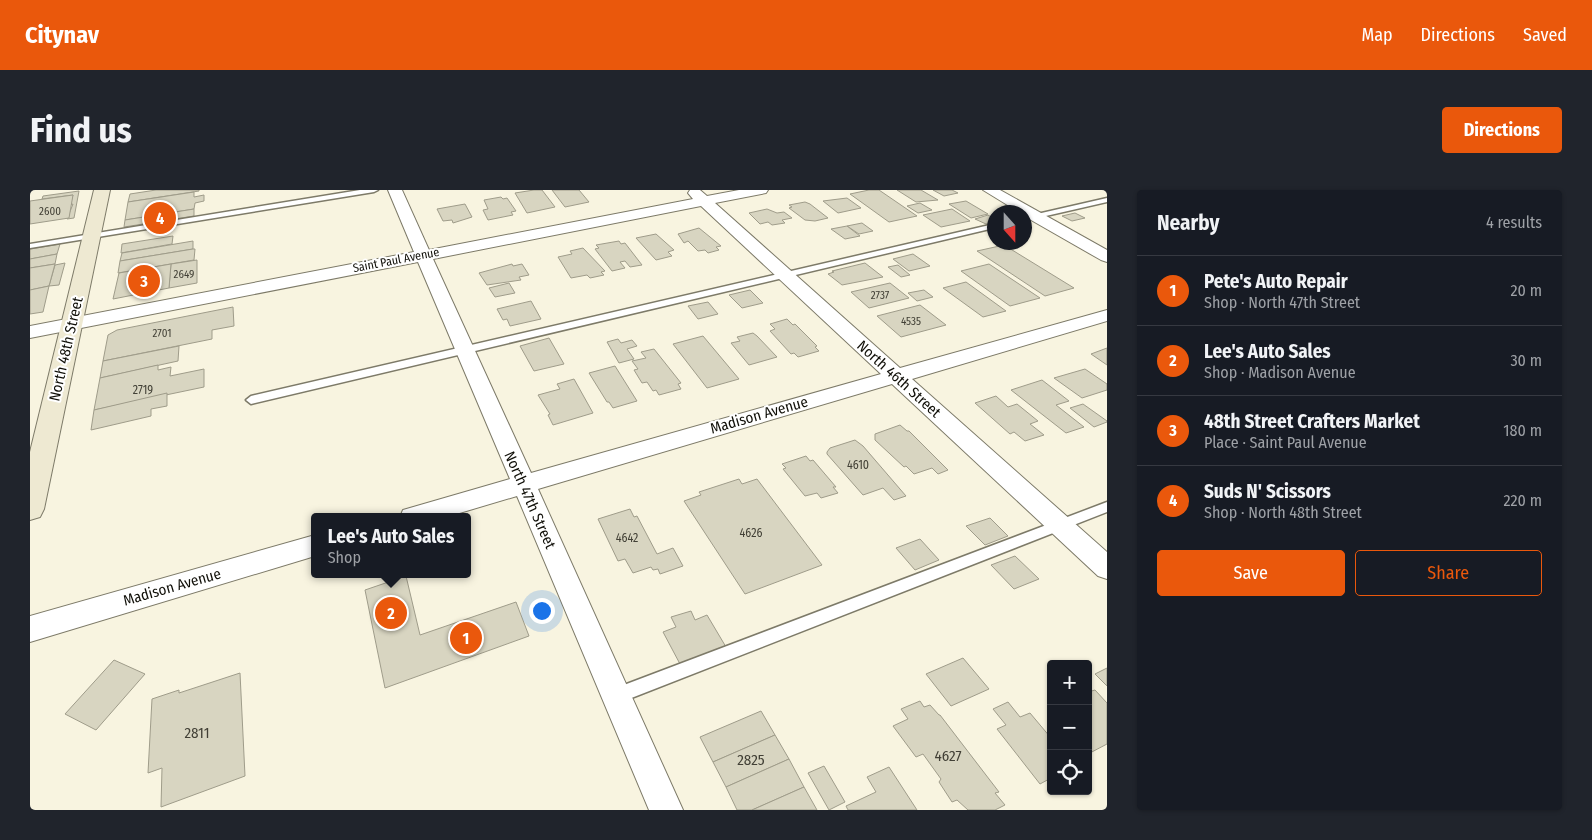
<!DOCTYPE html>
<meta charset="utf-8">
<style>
:root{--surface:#171b24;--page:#20242c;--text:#f1f3f6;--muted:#9ea1a6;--line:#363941;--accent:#ea580c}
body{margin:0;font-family:"Fira Sans Condensed",sans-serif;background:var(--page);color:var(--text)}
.controls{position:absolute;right:15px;bottom:15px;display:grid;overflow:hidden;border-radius:5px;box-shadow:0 1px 4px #0004}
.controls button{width:45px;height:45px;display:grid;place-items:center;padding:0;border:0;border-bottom:1px solid var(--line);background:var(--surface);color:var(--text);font:25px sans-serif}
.compass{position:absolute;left:957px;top:15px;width:45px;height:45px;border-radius:50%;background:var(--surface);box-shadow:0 1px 4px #0004;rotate:159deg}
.you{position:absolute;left:511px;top:420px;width:18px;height:18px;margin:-12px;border:4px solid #fff;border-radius:50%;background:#1a73e8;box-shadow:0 0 0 8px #1a73e833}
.badge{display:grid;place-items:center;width:32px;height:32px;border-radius:50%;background:var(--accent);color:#fff;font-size:16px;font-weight:700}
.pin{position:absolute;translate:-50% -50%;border:2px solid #fff;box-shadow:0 1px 5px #0006}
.popup{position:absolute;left:281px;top:323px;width:160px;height:65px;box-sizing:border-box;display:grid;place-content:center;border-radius:5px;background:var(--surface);filter:drop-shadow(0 1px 4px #0005);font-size:16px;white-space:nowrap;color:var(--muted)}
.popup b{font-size:19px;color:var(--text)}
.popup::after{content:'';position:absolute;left:50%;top:100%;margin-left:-10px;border:10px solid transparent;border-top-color:var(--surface)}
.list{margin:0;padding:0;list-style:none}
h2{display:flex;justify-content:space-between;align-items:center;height:65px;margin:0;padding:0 20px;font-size:21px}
h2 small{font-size:16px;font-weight:400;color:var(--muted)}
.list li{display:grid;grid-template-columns:32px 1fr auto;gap:15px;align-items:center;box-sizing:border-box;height:70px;padding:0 20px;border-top:1px solid var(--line)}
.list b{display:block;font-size:19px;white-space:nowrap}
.list p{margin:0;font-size:16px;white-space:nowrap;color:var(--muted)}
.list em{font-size:16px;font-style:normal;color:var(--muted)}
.actions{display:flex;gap:10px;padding:15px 20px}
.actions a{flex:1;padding:11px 0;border:1px solid var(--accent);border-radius:5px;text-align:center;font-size:18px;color:var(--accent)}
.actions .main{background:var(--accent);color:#fff}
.icon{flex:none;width:28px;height:28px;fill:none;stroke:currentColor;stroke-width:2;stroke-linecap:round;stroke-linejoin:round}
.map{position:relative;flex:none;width:1077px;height:620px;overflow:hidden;border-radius:5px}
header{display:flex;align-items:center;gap:30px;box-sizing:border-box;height:70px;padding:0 25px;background:var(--accent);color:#fff}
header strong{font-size:24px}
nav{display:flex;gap:28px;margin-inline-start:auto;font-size:18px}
.intro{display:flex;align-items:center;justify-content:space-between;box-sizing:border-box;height:120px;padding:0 30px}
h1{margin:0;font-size:35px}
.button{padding:12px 22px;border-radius:5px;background:var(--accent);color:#fff;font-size:18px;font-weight:700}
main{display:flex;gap:30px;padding:0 30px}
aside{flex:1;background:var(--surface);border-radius:5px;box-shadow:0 1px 4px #0004}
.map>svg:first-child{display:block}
.building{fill:#d8d5c1;stroke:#9f9c8a}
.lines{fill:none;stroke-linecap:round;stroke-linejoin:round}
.service-casing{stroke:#7d7a68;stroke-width:3}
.minor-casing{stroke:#7d7a68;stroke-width:2}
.secondary-casing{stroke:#7d7a68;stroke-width:2}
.service{fill:#fff;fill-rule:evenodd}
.minor{fill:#fff;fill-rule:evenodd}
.secondary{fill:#eee9d2;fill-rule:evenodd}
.labels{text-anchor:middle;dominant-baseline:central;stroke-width:4;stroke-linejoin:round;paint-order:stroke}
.far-number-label{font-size:11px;fill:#424036}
.far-street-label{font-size:12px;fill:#100f08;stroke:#fff}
.number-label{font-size:12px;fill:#424036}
.street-label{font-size:15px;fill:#100f08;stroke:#fff}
.near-number-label{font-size:15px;fill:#424036}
</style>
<header>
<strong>Citynav</strong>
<nav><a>Map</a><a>Directions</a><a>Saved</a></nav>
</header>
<div class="intro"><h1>Find us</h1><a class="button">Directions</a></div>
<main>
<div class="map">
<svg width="1077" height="620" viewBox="0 0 1077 620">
<rect width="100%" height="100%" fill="#f8f4e0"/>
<!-- building -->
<g class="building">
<polygon points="126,0 169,0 169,1 98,12 100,4"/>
<polygon points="504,0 512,0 525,17 497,23 485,3"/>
<polygon points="522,0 549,0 559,12 535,17"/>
<polygon points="839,0 849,0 887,26 859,32 820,4"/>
<polygon points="867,0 891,0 908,10 886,12"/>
<polygon points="903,0 922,0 928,3 914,6"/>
<polygon points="49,1 44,28 37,29 43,14 40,15 43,5 12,9 13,6"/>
<polygon points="164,2 164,7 174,5 174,11 165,13 164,19 95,30 98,12"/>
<polygon points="43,5 39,28 0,34 0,11"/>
<polygon points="471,7 473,9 477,8 486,21 481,22 483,25 458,30 453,20 458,19 454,10"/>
<polygon points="817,8 831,18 808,23 793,11"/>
<polygon points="936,11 958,24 941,28 919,14"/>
<polygon points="775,12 780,14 798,28 785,31 775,30 759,18 762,17 759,15"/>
<polygon points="890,13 902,20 888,23 877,16"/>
<polygon points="435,14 442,27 423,33 422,30 413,31 407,19"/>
<polygon points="164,19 164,26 94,37 95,30"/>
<polygon points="737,19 747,23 754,22 762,28 752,30 755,33 742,35 738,32 730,34 719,23"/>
<polygon points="922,19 940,31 911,37 893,25"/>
<polygon points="1045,23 1055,28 1042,31 1032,26"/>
<polygon points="958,25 964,29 964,32 956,34 945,29"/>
<polygon points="832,33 843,41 829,44 817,36"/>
<polygon points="817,36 830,46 815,49 801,39"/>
<polygon points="669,38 691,56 686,57 689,60 678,63 675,60 668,61 658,51 654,53 648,44"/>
<polygon points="626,44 644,60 638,62 642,66 626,70 606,48"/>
<polygon points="143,46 142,54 91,63 92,54"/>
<polygon points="163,51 163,59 90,71 92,63"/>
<polygon points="589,51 591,54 595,53 612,75 600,77 595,71 590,72 595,78 582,81 565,59 569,58 566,55"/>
<polygon points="30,54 27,64 0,69 0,59"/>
<polygon points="974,55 1044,98 1015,106 947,61"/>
<polygon points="553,58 575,81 571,82 574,85 560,88 557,85 541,88 528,67 542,64 540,61"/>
<polygon points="163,59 165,59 164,70 88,83 90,71"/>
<polygon points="27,64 25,74 0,78 0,69"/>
<polygon points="883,64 900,76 879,81 863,69"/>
<polygon points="167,70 167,93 139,98 141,74"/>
<polygon points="35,73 29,95 19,96 25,75"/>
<polygon points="835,73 853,87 812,95 798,84 804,82 802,81"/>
<polygon points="25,74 19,96 0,100 0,78"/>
<polygon points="141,74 139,98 83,109 89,83"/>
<polygon points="482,74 483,76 492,74 499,85 489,87 491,90 457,95 449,83"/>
<polygon points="959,74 1010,108 980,116 931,81"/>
<polygon points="868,75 880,85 871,87 858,77"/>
<polygon points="936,92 976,121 953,127 913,98"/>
<polygon points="479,93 485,103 465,107 459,98"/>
<polygon points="860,93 879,108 839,118 821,102"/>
<polygon points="19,96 13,122 0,124 0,100"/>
<polygon points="720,100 733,113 712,118 699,105"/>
<polygon points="894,100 903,107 887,111 878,103"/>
<polygon points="501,111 511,129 480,136 477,129 473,130 467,119"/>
<polygon points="678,112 688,124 668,129 658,116"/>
<polygon points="890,115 916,135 871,147 847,126"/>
<polygon points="203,117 204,136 182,140 182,149 73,171 78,145 87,140"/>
<polygon points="757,129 763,135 765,134 787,156 785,157 789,161 768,167 764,163 761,164 740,141 745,139 740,134"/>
<polygon points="723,143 727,146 747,167 719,175 701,153 710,151 707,147"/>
<polygon points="673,146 709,189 677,198 643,154"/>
<polygon points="519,148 534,174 504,181 490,156"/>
<polygon points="588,149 591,153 602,150 607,156 597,159 604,169 589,173 577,152"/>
<polygon points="149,156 148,171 70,188 73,171"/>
<polygon points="1077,158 1077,175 1061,164"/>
<polygon points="624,159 651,193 648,194 651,199 629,205 626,200 623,201 617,192 612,193 604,180 608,179 602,171 616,168 611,162"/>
<polygon points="128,175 128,180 141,177 140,186 174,179 174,197 64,220 70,188"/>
<polygon points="585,176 607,211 583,218 579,212 577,212 559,183"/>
<polygon points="1055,179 1077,194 1077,200 1052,208 1024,188"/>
<polygon points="544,189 563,223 523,235 518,225 520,224 508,205 530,199 527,194"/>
<polygon points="1012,190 1039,211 1026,215 1054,237 1036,243 981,200"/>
<polygon points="137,203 137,216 121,219 121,226 61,240 64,220"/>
<polygon points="966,206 978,217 987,214 1008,231 1000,234 1014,245 995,251 984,242 980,244 945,213"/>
<polygon points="1053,214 1077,231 1077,232 1064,237 1040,218"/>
<polygon points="870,235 877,241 879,241 918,280 908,284 902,278 884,284 876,276 874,277 845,250 845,244"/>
<polygon points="825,250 833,256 876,306 864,310 853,298 833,305 797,264 797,262 800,258"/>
<polygon points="776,266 780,271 783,270 806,297 803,297 808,303 791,308 787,303 775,306 753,279 756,278 752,274"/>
<polygon points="709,289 712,294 727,289 792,375 715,404 654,311 671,305 669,302"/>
<polygon points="600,319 604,327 607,326 627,364 643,358 653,376 630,384 628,379 623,380 621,377 603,383 595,369 588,371 568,329"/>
<polygon points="960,328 978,346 955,355 936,336"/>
<polygon points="890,349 909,370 885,380 866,358"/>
<polygon points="985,366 1009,389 984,399 961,375"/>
<polygon points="376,386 390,445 486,412 499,446 355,498 335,400"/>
<polygon points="661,421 665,430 677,425 696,457 650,474 633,442 646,437 641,427"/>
<polygon points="933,468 959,499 921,516 896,484"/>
<polygon points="84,470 115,484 66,540 35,524"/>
<polygon points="1077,478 1077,496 1065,484"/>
<polygon points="210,483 215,586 131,617 132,578 118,583 122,509 149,500 149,503"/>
<polygon points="1065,500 1077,513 1077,554 1058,564 1058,502"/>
<polygon points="890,511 894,517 900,515 909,525 910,525 969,602 965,603 975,615 965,620 938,620 927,610 922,612 909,592 911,589 893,564 886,567 863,536 878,529 871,519"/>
<polygon points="978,512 990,527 1000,523 1021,548 1021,588 1010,594 967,539 976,535 963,519"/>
<polygon points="731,521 745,545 683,572 670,547"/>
<polygon points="745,545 759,569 696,597 683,572"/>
<polygon points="759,569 774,597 722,620 707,620 696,597"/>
<polygon points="794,576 815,612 799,620 778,583"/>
<polygon points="859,577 887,620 818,620 816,616 846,602 837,587"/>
<polygon points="774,597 787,620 722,620"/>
</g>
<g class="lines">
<!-- service casing -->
<g class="service-casing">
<g id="service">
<polygon points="330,0 348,0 344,2 0,58 0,54"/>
<polygon points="1077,8 1077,12 994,31 994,27"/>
<polygon points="964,34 964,38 221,214 216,210 221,206"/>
<polygon points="1077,312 1077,322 586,514 580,512 578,506 580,500 586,498"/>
</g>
</g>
<!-- minor casing -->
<g class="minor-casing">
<g id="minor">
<path d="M358,0H372L399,60L663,9L658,3L660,0H670L677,6L709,0H738L736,3L685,13L870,178L1077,120V131L882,189L1077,362V389L1068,386L862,194L508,299L653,620H619L487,306L416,327H370L373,320L480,289L388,72L0,148V136L384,62ZM671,16L851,184L501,283L403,69Z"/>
<polygon points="953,0 970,0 1077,60 1077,72 1071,70 994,26 994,22 989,22"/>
<polygon points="285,345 285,366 0,452 0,426"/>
</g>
</g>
<!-- secondary casing -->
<g class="secondary-casing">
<polygon id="secondary" points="64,0 80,0 14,319 10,327 0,330 0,262"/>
</g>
<!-- service -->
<use href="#service" class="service"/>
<!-- minor -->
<use href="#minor" class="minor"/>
<!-- secondary -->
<use href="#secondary" class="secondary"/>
</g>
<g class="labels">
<!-- far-number labels -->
<g class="far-number-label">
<text x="20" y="21">2600</text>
<text x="154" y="84">2649</text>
<text x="850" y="105">2737</text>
<text x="881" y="131">4535</text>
<text x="132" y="143">2701</text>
</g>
<!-- far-street labels -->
<g class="far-street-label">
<text transform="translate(366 70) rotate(-11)">Saint Paul Avenue</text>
</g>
<!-- number labels -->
<g class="number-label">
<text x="113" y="200">2719</text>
<text x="828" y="275">4610</text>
<text x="721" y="343">4626</text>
<text x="597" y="348">4642</text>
</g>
<!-- street labels -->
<g class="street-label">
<text transform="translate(36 159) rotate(-77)">North 48th Street</text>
<text transform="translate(869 189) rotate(42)">North 46th Street</text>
<text transform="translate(729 225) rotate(-16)">Madison Avenue</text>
<text transform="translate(500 310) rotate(66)">North 47th Street</text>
<text transform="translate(142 397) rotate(-16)">Madison Avenue</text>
</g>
<!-- near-number labels -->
<g class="near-number-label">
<text x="167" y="543">2811</text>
<text x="918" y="566">4627</text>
<text x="721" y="570">2825</text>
</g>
</g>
</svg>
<div class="controls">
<button>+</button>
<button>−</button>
<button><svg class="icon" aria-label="locate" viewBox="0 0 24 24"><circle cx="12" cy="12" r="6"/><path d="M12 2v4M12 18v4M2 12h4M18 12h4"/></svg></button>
</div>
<svg class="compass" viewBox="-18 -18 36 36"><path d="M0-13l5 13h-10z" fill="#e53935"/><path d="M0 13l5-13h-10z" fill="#9ea1a6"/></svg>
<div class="you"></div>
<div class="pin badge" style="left:436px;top:448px">1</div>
<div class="pin badge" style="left:361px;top:423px">2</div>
<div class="popup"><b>Lee's Auto Sales</b>Shop</div>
<div class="pin badge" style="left:114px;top:91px">3</div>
<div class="pin badge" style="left:130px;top:28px">4</div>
</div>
<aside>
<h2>Nearby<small>4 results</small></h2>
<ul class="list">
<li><span class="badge">1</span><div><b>Pete's Auto Repair</b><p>Shop · North 47th Street</p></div><em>20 m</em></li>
<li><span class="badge">2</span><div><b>Lee's Auto Sales</b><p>Shop · Madison Avenue</p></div><em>30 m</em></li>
<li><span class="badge">3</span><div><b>48th Street Crafters Market</b><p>Place · Saint Paul Avenue</p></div><em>180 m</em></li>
<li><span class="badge">4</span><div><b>Suds N' Scissors</b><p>Shop · North 48th Street</p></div><em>220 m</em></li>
</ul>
<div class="actions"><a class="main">Save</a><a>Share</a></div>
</aside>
</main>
